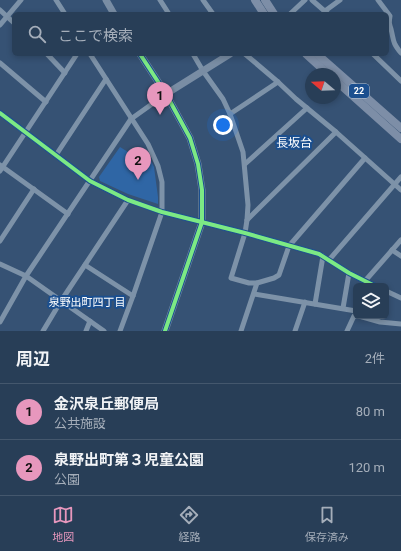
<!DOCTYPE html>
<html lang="ja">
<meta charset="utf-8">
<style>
:root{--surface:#283e57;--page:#344961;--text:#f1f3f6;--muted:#a5aeba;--line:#44576d;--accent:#e797bd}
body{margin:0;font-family:Roboto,"Noto Sans JP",sans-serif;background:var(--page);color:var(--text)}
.controls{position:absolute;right:12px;bottom:12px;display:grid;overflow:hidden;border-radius:6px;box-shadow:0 2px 6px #0003}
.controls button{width:36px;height:36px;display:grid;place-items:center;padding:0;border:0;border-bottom:1px solid var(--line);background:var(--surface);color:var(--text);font:20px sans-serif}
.compass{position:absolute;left:305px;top:68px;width:36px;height:36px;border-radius:50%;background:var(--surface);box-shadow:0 2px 6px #0003;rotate:289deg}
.you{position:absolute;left:223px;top:125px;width:14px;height:14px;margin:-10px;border:3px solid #fff;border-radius:50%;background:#1a73e8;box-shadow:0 0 0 6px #1a73e833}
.badge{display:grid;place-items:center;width:26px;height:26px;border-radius:50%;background:var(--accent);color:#111;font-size:13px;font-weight:700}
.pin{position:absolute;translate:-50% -33px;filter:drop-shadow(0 1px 2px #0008)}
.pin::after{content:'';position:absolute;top:21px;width:14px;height:12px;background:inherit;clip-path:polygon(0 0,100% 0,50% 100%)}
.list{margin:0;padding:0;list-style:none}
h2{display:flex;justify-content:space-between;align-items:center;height:52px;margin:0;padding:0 16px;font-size:17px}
h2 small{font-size:13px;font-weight:400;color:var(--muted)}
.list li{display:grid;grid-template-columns:26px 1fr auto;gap:12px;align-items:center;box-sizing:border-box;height:56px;padding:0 16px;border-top:1px solid var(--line)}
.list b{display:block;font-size:15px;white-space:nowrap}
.list p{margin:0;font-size:13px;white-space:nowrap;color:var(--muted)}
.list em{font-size:13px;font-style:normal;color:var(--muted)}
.icon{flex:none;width:22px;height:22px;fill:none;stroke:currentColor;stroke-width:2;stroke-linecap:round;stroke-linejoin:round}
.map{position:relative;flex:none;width:401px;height:331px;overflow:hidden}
.search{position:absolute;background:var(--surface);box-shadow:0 2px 6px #0003;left:12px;right:12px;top:12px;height:44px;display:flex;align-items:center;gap:10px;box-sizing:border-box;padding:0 14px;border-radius:6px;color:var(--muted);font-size:15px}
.sheet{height:164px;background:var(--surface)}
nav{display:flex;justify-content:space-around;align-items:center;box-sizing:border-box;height:56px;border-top:1px solid var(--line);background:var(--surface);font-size:11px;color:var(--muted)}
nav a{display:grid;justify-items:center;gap:2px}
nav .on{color:var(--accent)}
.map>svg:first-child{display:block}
.park{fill:#2f66a5}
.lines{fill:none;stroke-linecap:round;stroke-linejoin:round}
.street{stroke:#7d92a8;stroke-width:5}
.secondary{stroke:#798da4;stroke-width:7}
.primary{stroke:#7d8ea7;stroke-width:8}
.cycleway-casing{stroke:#1b4f8f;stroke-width:6}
.cycleway{stroke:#7ce984;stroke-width:4}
.labels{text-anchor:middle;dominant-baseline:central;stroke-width:4;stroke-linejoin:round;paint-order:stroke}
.shield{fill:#1b4f8f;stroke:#bbcadd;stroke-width:1}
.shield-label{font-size:9px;font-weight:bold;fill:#fff}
.neighbourhood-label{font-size:11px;fill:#fff;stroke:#1b4f8f}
.quarter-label{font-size:12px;fill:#fff;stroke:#1b4f8f}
</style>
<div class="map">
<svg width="401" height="331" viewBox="0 0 401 331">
<rect width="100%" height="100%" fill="#365274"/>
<!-- park -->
<polygon class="park" points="120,147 136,157 146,150 154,167 158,197 158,204 128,194 100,181 99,177"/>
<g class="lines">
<!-- street -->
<g class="street">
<polyline points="56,0 65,14"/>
<polyline points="160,0 169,14"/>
<polyline points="203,0 213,14"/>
<polyline points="312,0 328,14"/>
<path d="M378,0L390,16C389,23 389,23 391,29C394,41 392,42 401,53"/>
<polyline points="0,10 14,23"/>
<polyline points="325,11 340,0"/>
<polyline points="290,14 305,0"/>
<polyline points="0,25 21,0"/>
<polyline points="47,54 65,73"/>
<polyline points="90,54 148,144 158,166 162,182 162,212 133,296 120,331"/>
<polyline points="193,54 203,71 223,99 230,114 243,152 248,205 247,220 245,233 231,278 249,283 257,283 241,331"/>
<polyline points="245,54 278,82 296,99 336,132 401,190"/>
<polyline points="373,54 401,81"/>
<polyline points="0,63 46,102"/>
<polyline points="0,113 90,181 128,200 162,212 245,233 319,254 349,273 375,286"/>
<polyline points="230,114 278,82"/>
<polyline points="56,155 106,79"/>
<polyline points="245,164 307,108"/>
<polyline points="0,165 68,214"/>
<polyline points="0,171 77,54"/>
<polyline points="247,220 336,132"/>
<polyline points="0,241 34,189"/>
<polyline points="392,250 401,256"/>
<polyline points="329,260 401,177"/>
<polyline points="0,264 26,276 104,331"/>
<polyline points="85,265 133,296"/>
<polyline points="365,281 401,240"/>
<polyline points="257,283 274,278 279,275 289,246 365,158"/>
<polyline points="386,291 401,298"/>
<polyline points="254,294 356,311"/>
<polyline points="315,304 323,256"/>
<polyline points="343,308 349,273"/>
<polyline points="359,316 380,322 401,324"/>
<polyline points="0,322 26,276 131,119 166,94"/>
<polyline points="43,331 61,301 128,200"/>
<polyline points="86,331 90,321"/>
<polyline points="295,331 305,302"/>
<polyline points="347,331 354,316 356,316"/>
</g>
<!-- secondary -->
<g class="secondary">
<polyline points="106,0 114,14"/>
<polyline points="140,54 166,94 190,138 198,164 202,190 202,222 165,331"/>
<polyline points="166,94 230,54"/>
</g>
<!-- primary -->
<g class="primary">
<polyline points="255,0 264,14"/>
<polyline points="265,0 274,14"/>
<polyline points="306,54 328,74"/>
<polyline points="317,54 401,128"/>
<polyline points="335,80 401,139"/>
</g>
<!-- cycleway casing -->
<g class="cycleway-casing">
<g id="cycleway">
<polyline points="140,54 166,94 190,138 198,164 202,190 202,222 165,331"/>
<polyline points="0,113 90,181 128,200 162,212 245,233 319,254 349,273 375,286"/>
</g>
</g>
<!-- cycleway -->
<use href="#cycleway" class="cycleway"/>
</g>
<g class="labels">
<!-- shield labels -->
<rect class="shield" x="349" y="84" width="20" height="14" rx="3"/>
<g class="shield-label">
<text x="359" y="91">22</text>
</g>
<!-- neighbourhood labels -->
<g class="neighbourhood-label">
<text x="87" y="302">泉野出町四丁目</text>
</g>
<!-- quarter labels -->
<g class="quarter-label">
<text x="294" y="143">長坂台</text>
</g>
</g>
</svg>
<div class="controls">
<button><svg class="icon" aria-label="layers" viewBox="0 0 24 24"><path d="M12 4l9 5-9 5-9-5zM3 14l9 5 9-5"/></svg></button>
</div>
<svg class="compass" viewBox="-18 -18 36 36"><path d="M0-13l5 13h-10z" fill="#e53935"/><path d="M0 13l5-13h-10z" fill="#a5aeba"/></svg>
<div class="you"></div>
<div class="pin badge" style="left:160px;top:115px">1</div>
<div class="pin badge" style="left:138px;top:180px">2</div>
<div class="search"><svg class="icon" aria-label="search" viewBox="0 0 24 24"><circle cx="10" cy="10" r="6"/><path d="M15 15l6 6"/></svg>ここで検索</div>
</div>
<section class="sheet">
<h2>周辺<small>2件</small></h2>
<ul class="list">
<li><span class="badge">1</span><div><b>金沢泉丘郵便局</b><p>公共施設</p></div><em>80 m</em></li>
<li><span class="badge">2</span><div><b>泉野出町第３児童公園</b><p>公園</p></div><em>120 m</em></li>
</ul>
</section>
<nav>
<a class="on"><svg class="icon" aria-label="map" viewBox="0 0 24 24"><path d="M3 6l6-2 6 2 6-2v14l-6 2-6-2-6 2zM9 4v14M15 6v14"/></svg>地図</a>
<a><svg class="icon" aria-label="directions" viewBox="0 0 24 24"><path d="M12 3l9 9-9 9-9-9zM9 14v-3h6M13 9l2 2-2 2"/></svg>経路</a>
<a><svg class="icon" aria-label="saved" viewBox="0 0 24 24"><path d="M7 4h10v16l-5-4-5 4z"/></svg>保存済み</a>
</nav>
